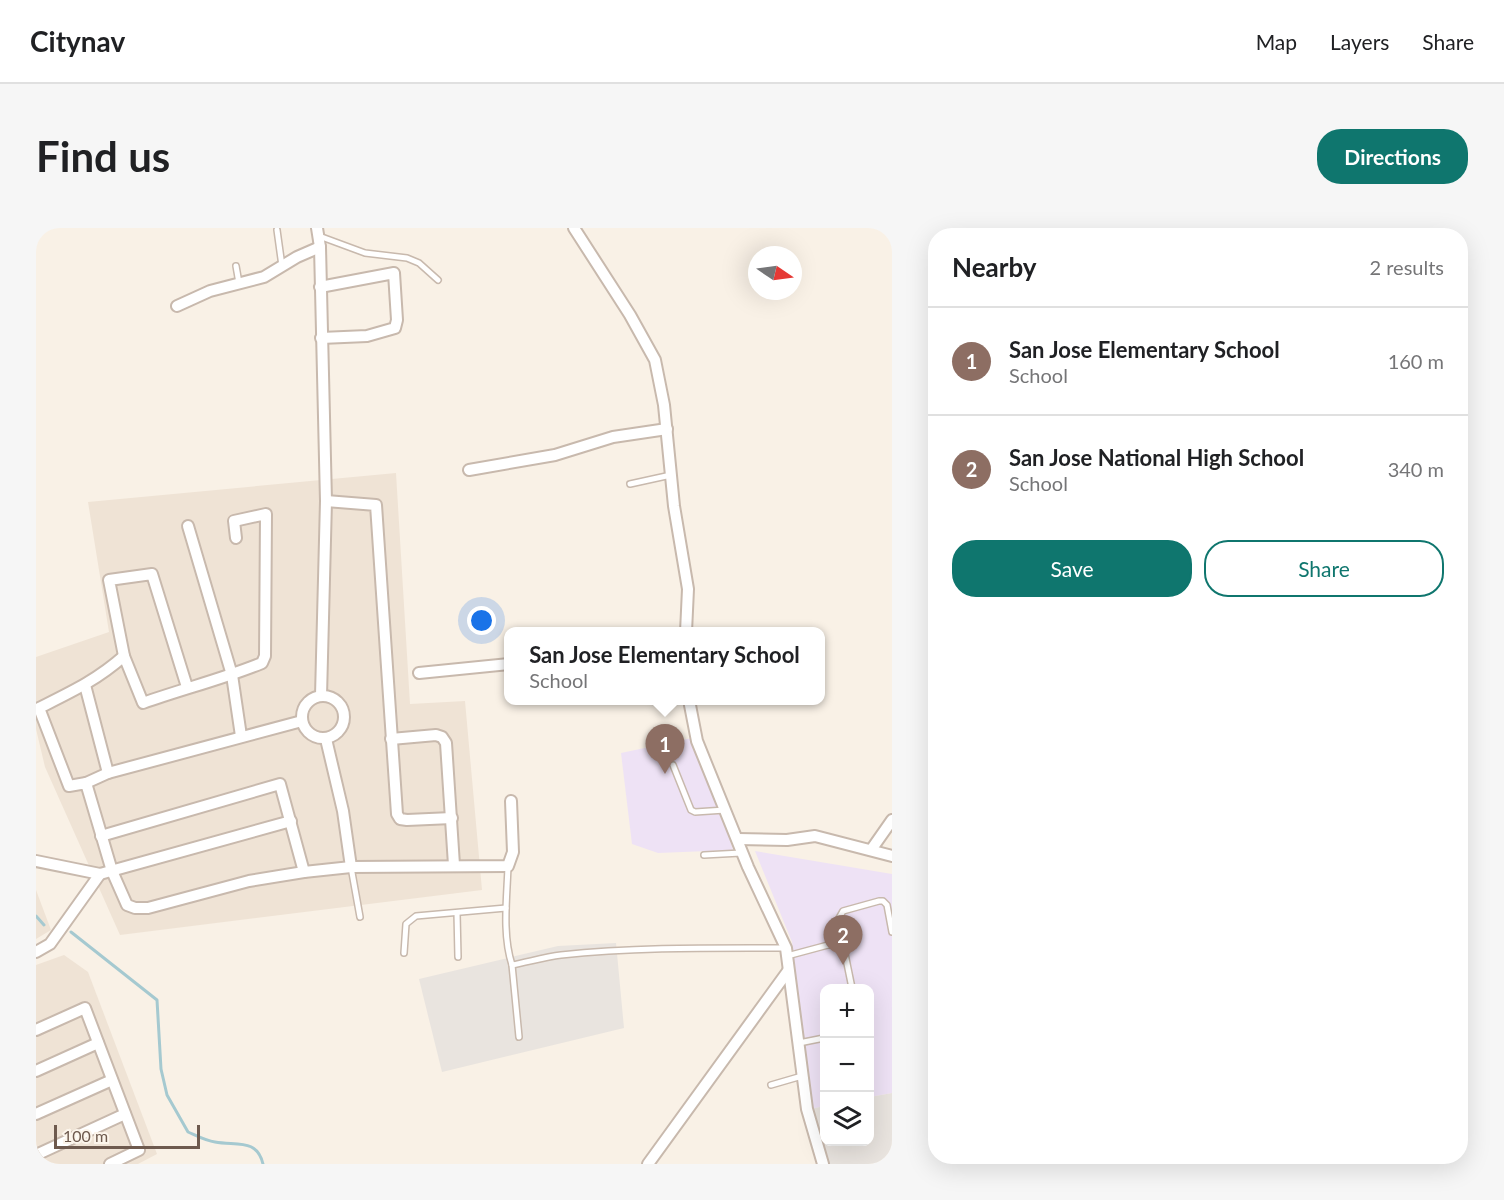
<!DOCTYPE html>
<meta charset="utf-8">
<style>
:root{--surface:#fff;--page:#f6f6f6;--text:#202124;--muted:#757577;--line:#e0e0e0;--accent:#0f766e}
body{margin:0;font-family:Lato,sans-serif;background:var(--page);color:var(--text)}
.controls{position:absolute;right:18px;bottom:18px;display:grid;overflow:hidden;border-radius:12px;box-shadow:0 6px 24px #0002}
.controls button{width:54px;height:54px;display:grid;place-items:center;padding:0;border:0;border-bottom:2px solid var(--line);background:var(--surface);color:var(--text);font:30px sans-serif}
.compass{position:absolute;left:712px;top:18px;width:54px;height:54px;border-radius:50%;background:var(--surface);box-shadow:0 6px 24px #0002;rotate:103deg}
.scale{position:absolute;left:18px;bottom:15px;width:146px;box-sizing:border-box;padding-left:6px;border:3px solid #6e5a4e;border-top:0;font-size:16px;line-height:21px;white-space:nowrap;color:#6e5a4e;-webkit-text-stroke:4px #fcf5eb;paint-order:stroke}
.you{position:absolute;left:446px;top:393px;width:21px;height:21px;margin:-15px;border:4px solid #fff;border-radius:50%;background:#1a73e8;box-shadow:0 0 0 9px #1a73e833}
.badge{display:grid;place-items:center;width:39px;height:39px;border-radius:50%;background:var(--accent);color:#fff;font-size:20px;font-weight:700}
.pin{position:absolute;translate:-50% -50px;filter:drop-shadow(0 2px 3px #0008)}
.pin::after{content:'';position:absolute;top:32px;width:21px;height:18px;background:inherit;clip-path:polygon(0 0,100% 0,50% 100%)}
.popup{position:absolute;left:468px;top:399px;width:321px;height:78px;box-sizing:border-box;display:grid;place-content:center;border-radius:12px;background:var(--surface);filter:drop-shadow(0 2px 4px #0005);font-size:20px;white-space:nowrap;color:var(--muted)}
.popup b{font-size:22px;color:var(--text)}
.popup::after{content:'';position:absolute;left:50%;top:100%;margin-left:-12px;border:12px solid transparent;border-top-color:var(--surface)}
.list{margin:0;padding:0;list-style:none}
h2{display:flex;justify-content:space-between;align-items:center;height:78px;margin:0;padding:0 24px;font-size:26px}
h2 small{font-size:20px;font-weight:400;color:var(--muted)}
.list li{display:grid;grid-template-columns:39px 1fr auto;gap:18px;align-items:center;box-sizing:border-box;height:108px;padding:0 24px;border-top:2px solid var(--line)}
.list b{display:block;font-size:22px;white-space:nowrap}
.list p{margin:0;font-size:20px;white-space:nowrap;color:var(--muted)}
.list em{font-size:20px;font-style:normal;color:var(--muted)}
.actions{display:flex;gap:12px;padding:18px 24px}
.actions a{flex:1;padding:14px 0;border:2px solid var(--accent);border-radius:24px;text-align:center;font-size:21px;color:var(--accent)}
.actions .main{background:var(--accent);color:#fff}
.icon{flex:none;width:33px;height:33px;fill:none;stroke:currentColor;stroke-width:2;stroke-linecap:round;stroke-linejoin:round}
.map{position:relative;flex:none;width:856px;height:936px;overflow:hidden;border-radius:24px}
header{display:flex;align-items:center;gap:36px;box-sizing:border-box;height:84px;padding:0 30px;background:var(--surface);border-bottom:2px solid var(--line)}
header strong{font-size:28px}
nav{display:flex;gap:33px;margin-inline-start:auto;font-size:21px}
.intro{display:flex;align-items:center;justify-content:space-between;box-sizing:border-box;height:144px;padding:0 36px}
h1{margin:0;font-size:42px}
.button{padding:15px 27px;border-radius:24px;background:var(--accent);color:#fff;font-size:21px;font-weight:700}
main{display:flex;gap:36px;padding:0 36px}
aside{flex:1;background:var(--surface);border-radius:24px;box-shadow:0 6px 24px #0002}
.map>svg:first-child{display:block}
.residential{fill:#efe3d5}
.industrial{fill:#e9e4df}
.education{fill:#eee2f5}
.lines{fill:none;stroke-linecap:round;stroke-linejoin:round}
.stream{stroke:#a5c9d0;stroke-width:3}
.service-casing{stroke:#c8b9ad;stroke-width:8}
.minor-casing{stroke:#c8b9ad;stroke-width:14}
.service{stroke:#fff;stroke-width:5}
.minor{stroke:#fff;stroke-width:10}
</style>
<header>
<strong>Citynav</strong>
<nav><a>Map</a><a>Layers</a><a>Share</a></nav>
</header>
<div class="intro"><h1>Find us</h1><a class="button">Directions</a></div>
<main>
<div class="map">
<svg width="856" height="936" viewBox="0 0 856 936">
<rect width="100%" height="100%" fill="#f9f1e6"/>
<!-- residential -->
<g class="residential">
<polygon points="360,245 374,476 429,473 446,662 84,707 9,539 0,501 0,429 73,404 52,274"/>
<polygon points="0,662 15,702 0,711"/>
<polygon points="28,727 52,744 121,926 102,936 0,936 0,737"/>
</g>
<!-- industrial -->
<g class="industrial">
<polygon points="580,715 588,800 406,844 383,751 522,718"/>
<polygon points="856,865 856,936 793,936 775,881 788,878 788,914 834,914 834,869"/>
</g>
<!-- education -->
<g class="education">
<polygon points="656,510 680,568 697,622 622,625 596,616 585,525"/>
<polygon points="719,623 856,646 856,865 834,869 834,760 788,760 788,878 775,881 756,714"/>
</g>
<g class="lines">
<!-- stream -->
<g class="stream">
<polyline points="0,688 8,697"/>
<path d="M35,704L121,772L125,841L131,867L152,904C161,908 170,913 179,914C200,918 221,910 227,936"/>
</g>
<!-- service casing -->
<g class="service-casing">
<g id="service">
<polyline points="241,2 246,38"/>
<polyline points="283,8 329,25 371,30 383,35 402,52"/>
<polyline points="200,38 203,55"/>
<polyline points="594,256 635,247"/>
<polyline points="637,537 655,582 659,584 689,582"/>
<polyline points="668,627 705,625"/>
<path d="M472,638C471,670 466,706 476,737C492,734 509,729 525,727C599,719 675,720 750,720"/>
<polyline points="315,639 324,689"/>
<polyline points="421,685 422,729"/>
<polyline points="792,717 797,701 807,683 843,673 847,673 851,677 856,704"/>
<polyline points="368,725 370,696 380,688 470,680"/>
<polyline points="751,728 792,717 807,716 816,760"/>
<polyline points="476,737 483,809"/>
<polyline points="763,815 788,810"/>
<polyline points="735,857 766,848"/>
</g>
</g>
<!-- minor casing -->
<g class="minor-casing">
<g id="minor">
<polyline points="281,0 284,19 290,273 285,468"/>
<polyline points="538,0 594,87 619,132 628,177 638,278 652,361 650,404"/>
<polyline points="284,59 358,45 361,92 359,100 331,108 285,110"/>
<polyline points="141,78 174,63 228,49 261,29 284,19"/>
<polyline points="433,242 519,227 577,209 631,201"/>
<polyline points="290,273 340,277 361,586 364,591 371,592 416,590"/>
<polyline points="152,298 196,447 205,508"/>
<path d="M88,428C61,452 35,464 3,480L33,558L50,555L76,643L91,677L99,680H112L213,653L268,644L315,639L472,638L477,624L475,573"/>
<polyline points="383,445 473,436"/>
<polyline points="49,457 72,545"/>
<path d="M151,459L116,346L73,352L88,428L107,475C146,461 187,451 226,435L229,428L230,286L198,293L200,310"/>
<circle cx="287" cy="489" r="21"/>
<polyline points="653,472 661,513 712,639 750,720 771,881 787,936"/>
<polyline points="290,511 307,583 315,639"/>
<polyline points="355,511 400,507 406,509 410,515 418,637"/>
<polyline points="50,555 72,545 266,493"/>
<polyline points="65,608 244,556 268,644"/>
<polyline points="702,611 751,612 779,608 856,628"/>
<polyline points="835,622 856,592"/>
<polyline points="0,633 64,646 255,593"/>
<polyline points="0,724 14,716 64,646"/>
<polyline points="0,802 49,780 103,922 74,936"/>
<polyline points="0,843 62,815"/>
<polyline points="0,886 76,852"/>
<polyline points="0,927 89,886"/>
<polyline points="612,936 752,743"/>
</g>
</g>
<!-- service -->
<use href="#service" class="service"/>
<!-- minor -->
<use href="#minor" class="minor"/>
</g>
</svg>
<div class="controls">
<button>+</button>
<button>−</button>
<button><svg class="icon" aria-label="layers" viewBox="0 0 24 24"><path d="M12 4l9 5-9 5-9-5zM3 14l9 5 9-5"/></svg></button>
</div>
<svg class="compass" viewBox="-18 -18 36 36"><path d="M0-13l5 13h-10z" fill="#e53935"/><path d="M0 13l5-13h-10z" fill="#757577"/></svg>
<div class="scale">100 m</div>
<div class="you"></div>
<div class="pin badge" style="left:629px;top:546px;background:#8d6e63">1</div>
<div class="popup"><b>San Jose Elementary School</b>School</div>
<div class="pin badge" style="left:807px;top:737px;background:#8d6e63">2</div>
</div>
<aside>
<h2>Nearby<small>2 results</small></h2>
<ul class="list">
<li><span class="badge" style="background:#8d6e63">1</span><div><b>San Jose Elementary School</b><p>School</p></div><em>160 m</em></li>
<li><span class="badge" style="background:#8d6e63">2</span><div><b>San Jose National High School</b><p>School</p></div><em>340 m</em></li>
</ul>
<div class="actions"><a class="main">Save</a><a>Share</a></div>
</aside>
</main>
